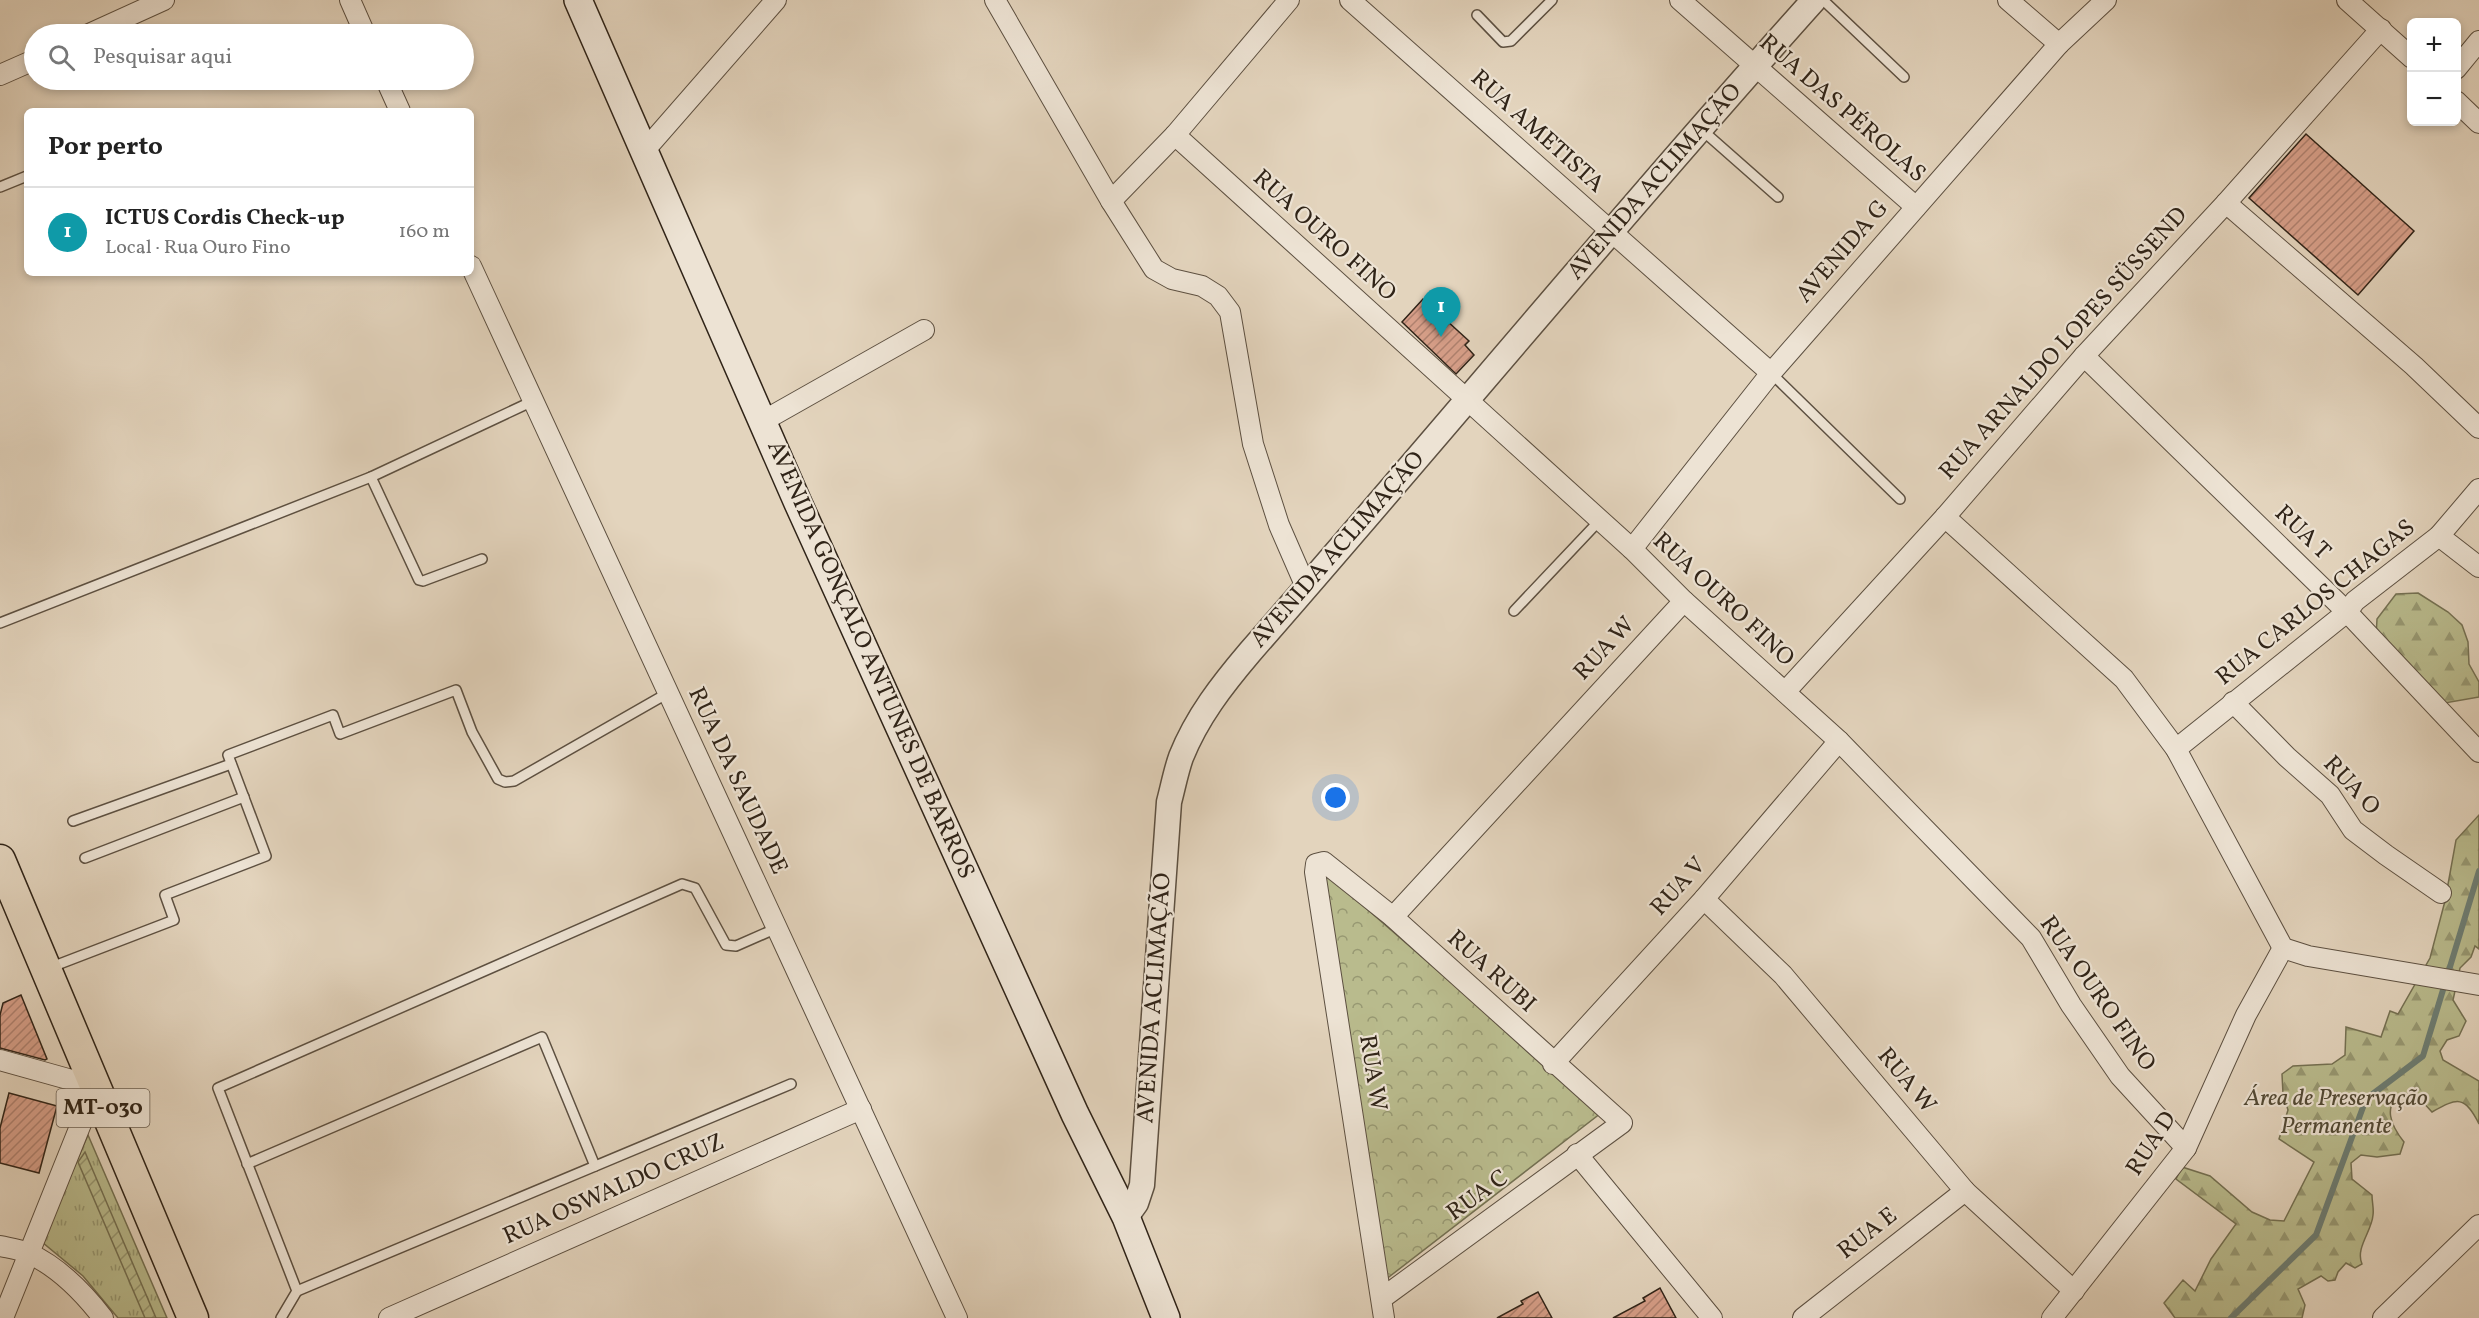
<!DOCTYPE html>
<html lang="pt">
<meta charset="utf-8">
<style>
:root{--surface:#fff;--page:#f2f2f2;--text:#222;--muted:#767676;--line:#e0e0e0;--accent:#1a73e8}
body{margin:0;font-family:Vollkorn,serif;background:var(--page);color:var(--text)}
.controls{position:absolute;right:18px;top:18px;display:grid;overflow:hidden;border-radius:9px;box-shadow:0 3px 9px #0003}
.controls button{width:54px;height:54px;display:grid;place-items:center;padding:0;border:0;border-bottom:2px solid var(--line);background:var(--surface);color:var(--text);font:30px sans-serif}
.you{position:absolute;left:1336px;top:798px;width:21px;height:21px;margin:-15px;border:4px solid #fff;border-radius:50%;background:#1a73e8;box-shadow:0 0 0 9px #1a73e833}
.badge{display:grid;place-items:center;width:39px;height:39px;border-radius:50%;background:var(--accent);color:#fff;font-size:20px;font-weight:700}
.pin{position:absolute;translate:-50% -50px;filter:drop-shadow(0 2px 3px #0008)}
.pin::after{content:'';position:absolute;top:32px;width:21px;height:18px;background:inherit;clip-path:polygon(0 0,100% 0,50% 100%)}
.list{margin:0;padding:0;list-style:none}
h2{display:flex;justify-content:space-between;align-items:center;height:78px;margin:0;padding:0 24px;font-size:26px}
h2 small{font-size:20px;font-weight:400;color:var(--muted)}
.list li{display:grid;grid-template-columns:39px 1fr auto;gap:18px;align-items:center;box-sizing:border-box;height:90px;padding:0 24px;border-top:2px solid var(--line)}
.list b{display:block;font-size:22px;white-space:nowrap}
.list p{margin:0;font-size:20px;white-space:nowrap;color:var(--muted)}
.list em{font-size:20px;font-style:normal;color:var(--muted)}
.icon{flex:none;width:33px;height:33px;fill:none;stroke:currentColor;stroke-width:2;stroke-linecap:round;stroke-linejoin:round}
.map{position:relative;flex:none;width:2479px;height:1318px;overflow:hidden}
.search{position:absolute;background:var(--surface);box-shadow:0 3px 9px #0003;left:24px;top:24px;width:450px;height:66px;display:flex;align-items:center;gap:15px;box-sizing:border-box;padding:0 21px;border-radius:33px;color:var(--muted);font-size:22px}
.panel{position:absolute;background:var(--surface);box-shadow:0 3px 9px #0003;left:24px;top:108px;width:450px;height:168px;border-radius:9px}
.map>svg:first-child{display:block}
.grass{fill:url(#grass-tufts);stroke:#747052;stroke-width:1.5}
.forest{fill:url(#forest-firs);stroke:#747052;stroke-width:1.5}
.park{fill:url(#park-crowns);stroke:#747052;stroke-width:1.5}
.garden{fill:url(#garden-furrows);stroke:#747052;stroke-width:1.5}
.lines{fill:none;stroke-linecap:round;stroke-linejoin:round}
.stream{stroke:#6d7d73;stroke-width:6}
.building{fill:url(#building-hatch);stroke:#302418;stroke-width:1.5}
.service-casing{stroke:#5d5041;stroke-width:12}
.minor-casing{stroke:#5d5041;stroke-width:22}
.tertiary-casing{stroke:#5d5041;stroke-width:27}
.secondary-casing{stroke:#302418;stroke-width:30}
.primary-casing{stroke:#302418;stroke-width:33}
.service{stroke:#ede3d4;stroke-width:9}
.minor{stroke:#ede3d4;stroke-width:20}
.tertiary{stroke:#ede3d4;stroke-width:24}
.secondary{stroke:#ede3d4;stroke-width:27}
.primary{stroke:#e3d4bd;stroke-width:30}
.labels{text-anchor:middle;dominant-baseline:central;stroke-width:4.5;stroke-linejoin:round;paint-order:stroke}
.shield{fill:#ede3d4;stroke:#695d50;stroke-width:1.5}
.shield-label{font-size:22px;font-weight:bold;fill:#302418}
.street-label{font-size:24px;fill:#302418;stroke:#ede3d4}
.park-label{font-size:24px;font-style:italic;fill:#524a35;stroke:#ede3d4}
</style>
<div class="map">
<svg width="2479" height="1318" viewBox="0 0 2479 1318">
<defs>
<pattern id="grass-tufts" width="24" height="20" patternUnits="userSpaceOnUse" patternTransform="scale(1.5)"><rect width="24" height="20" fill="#b9bb8d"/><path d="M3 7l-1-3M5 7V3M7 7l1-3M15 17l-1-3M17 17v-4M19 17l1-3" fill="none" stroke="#979872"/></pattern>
<pattern id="forest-firs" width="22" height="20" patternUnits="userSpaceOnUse" patternTransform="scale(1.5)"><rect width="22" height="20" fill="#b9bb8d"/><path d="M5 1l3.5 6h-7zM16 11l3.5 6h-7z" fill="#979872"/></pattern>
<pattern id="park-crowns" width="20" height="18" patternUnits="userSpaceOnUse" patternTransform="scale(1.5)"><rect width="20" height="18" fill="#b9bb8d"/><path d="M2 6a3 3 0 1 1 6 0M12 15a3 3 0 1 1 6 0" fill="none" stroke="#979872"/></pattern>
<pattern id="garden-furrows" width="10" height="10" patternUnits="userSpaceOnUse" patternTransform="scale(1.5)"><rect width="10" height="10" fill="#b9bb8d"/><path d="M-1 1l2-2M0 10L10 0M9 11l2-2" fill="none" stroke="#979872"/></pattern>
<pattern id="building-hatch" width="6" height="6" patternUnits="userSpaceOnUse" patternTransform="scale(1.5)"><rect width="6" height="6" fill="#d79f89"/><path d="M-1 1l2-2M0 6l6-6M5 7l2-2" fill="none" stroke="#af816f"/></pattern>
</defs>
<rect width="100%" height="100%" fill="#e3d4bd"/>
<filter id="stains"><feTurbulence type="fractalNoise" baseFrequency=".00333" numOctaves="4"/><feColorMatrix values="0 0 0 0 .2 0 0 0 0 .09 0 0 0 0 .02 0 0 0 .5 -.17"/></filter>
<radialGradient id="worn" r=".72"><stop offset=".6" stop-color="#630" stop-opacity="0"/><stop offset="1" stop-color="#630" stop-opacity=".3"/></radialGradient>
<!-- grass -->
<polygon class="grass" points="88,1135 167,1318 118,1318 83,1276 42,1242"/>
<!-- forest -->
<g class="forest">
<polygon points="2418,593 2448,612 2462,625 2468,642 2469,664 2479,682 2479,697 2439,704 2376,637 2377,619 2396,594"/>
<path d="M2479,815V949L2475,946L2471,957L2460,968L2453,1000L2466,1021L2459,1036L2447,1040L2440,1051L2443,1060L2479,1081V1124C2465,1096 2458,1097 2432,1112L2421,1100L2405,1093C2380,1104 2392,1127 2404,1142L2400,1154L2377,1157L2361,1155L2351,1163L2352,1179L2372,1195C2372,1202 2374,1209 2373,1215C2372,1231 2355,1248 2362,1264L2355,1268L2346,1263L2338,1272L2335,1280L2328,1281L2321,1276L2298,1289L2305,1305L2302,1318H2175L2164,1303L2183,1280L2195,1291L2211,1259L2236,1224L2176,1179L2182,1167L2210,1176L2252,1212L2270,1220L2284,1221L2314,1162L2279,1139L2288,1110L2283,1094L2282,1074L2293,1066L2332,1064L2345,1055L2346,1027L2381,1037L2390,1011L2398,1014L2430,958L2445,901L2456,840Z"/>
</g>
<!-- park -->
<polygon class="park" points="1321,869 1601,1113 1385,1280"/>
<!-- garden -->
<polygon class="garden" points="85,1152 156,1318 145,1318 78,1162"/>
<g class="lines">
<!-- stream -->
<polyline class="stream" points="2231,1318 2316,1235 2366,1099 2423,1056 2479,871"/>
</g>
<!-- building -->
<g class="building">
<polygon points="2306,134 2414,231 2358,295 2249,198"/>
<polygon points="1423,299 1469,341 1465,345 1474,355 1456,374 1402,322"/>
<polygon points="21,995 47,1059 45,1060 0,1048 0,1015 3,1003"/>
<polygon points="9,1093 57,1106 39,1173 0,1163 0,1128"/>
<polygon points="1660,1288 1676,1318 1613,1318 1645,1301 1643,1298"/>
<polygon points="1538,1292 1552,1318 1497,1318 1523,1304 1521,1301"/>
</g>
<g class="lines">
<!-- service casing -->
<g class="service-casing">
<g id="service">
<polyline points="1823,0 1904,77"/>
<polyline points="1477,15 1503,42 1511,41 1552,0"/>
<polyline points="1702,130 1778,197"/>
<polyline points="0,187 27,176"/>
<polyline points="1771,373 1900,499"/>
<polyline points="371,477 419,580 423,581 482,559"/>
<polyline points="1514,611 1600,520"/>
<polyline points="0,623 371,477 533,401"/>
<polyline points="73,821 231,764"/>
<polyline points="85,858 244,797"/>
<polyline points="49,968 174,920 165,895 266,856 228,755 333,715 340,734 456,690 472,732 498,779 505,782 514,781 668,693"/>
<polyline points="247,1164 542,1037 595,1166"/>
<polyline points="297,1291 791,1084"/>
<polyline points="281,1318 297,1291 218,1088 682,884 695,888 726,945 736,946 777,928"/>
</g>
</g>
<!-- minor casing -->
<g class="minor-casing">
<g id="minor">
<polyline points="350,0 365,34"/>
<polyline points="995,0 1111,201 1154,269 1172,279 1202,286 1218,296 1230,312 1253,444 1279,525 1306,587"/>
<polyline points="1350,0 1771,373"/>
<polyline points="1680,0 1916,207"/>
<polyline points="2008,0 2059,44"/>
<polyline points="2347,0 2412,58"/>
<polyline points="89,34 164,0"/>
<polyline points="2456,69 2479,41"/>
<polyline points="0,75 34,60"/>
<polyline points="386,80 400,111"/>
<polyline points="2456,101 2479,123"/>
<polyline points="1175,135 1632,549 1684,601 1839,741 2031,938 2071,1005 2120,1076 2186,1148"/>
<polyline points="645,150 776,0"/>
<polyline points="1111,201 1175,135 1289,0"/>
<polyline points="2226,203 2414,366 2479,428"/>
<polyline points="471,266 957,1318"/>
<polyline points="2084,356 2347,612 2479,752"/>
<polyline points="763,421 924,330"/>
<polyline points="1945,517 2124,679 2176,749 2283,948 2308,956 2479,985"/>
<polyline points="2439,536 2479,567"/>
<polyline points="1632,549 1771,373 2059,44 2106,0"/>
<polyline points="1785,692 1945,517 2084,356 2226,203 2381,29"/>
<polyline points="2233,702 2287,757 2330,795 2353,830 2386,855 2441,893"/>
<polyline points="2176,749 2347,612 2355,601 2439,536 2479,489"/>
<polyline points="1704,899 1783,975 1965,1191 2074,1291"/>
<polyline points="1393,917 1684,601"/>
<polyline points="0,1060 93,1086"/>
<polyline points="1553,1064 1704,899 1839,741"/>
<polyline points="1577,1154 1712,1318"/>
<path d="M0,1246C9,1248 19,1249 28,1253C59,1267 83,1292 103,1318"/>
<polyline points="1381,1299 1622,1123 1393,917 1324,862 1316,864 1315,872 1384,1318"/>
<polyline points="3,1318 95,1089"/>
<polyline points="389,1318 861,1109"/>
<polyline points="1803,1318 1965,1191"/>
<polyline points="2052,1318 2186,1148 2246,1015 2283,948"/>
<polyline points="2383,1318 2479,1225"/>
</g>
</g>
<!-- tertiary casing -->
<g class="tertiary-casing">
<path id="tertiary" d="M1126,1217L1136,1203L1142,1185L1169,802C1173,787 1176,771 1181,757C1197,717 1222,685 1250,652C1439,436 1622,214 1814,0"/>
</g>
<!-- secondary casing -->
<g class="secondary-casing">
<polyline id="secondary" points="578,0 798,503 1075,1114 1126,1217 1166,1318"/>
</g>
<!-- primary casing -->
<g class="primary-casing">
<polyline id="primary" points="0,860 193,1318"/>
</g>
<!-- service -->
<use href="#service" class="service"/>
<!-- minor -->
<use href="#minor" class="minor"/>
<!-- tertiary -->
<use href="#tertiary" class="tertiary"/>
<!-- secondary -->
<use href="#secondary" class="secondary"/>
<!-- primary -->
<use href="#primary" class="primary"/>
</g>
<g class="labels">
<!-- shield labels -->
<rect class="shield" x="56.5" y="1089" width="93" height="38" rx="4.5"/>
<g class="shield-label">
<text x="103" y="1108">MT-030</text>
</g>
<!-- street labels -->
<g class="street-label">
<text transform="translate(1842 109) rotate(41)">RUA DAS PÉROLAS</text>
<text transform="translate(1537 132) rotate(42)">RUA AMETISTA</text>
<text transform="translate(1655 182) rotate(-49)">AVENIDA ACLIMAÇÃO</text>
<text transform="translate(1324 236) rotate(42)">RUA OURO FINO</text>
<text transform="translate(1843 252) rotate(-49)">AVENIDA G</text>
<text transform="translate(2064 344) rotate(-48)">RUA ARNALDO LOPES SÜSSEND</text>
<text transform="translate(2302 533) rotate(44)">RUA T</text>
<text transform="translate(1338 550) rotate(-49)">AVENIDA ACLIMAÇÃO</text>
<text transform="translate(1723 600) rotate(43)">RUA OURO FINO</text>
<text transform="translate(2316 603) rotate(-39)">RUA CARLOS CHAGAS</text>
<text transform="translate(1605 649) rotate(-47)">RUA W</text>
<text transform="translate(870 660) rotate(66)">AVENIDA GONÇALO ANTUNES DE BARROS</text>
<text transform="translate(737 781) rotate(65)">RUA DA SAUDADE</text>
<text transform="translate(2351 786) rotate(47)">RUA O</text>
<text transform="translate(1679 887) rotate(-48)">RUA V</text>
<text transform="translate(1491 972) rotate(42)">RUA RUBI</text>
<text transform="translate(2097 994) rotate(55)">RUA OURO FINO</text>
<text transform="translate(1155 998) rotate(-86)">AVENIDA ACLIMAÇÃO</text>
<text transform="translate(1372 1073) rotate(81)">RUA W</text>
<text transform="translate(1906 1081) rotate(50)">RUA W</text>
<text transform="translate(2152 1144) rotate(-57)">RUA D</text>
<text transform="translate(614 1190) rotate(-24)">RUA OSWALDO CRUZ</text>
<text transform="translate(1478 1196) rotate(-36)">RUA C</text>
<text transform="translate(1868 1234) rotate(-38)">RUA E</text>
</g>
<!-- park labels -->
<g class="park-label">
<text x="2336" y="1099">Área de Preservação<tspan x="2336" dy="28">Permanente</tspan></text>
</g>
</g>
<rect width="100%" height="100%" filter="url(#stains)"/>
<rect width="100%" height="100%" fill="url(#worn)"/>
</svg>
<div class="controls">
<button>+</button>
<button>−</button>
</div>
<div class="you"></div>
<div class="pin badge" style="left:1441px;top:337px;background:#0f9aa8">1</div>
<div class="search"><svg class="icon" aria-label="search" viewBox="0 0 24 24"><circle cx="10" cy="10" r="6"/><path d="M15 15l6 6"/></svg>Pesquisar aqui</div>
<section class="panel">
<h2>Por perto<small></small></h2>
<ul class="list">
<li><span class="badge" style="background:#0f9aa8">1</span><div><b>ICTUS Cordis Check-up</b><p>Local · Rua Ouro Fino</p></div><em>160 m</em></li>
</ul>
</section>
</div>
